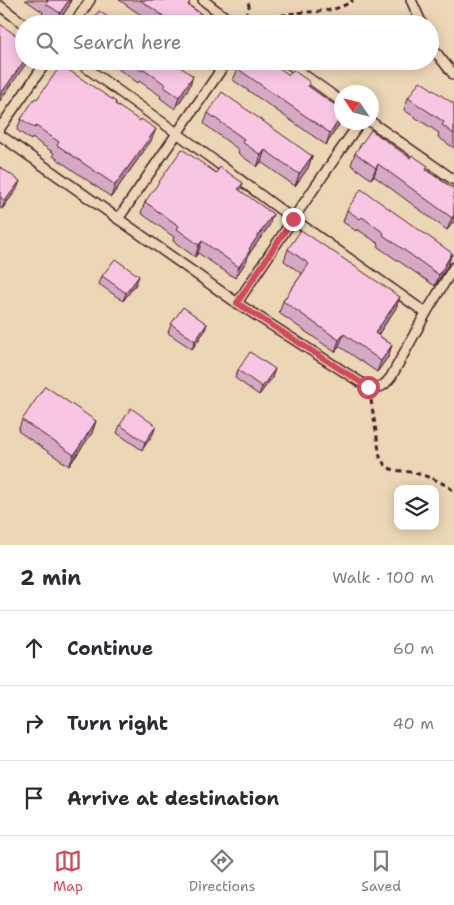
<!DOCTYPE html>
<meta charset="utf-8">
<style>
:root{--surface:#fff;--page:#f7f7f7;--text:#2b2b33;--muted:#7c7c81;--line:#e1e1e2;--accent:#d1495b}
body{margin:0;font-family:"Shantell Sans",sans-serif;background:var(--page);color:var(--text)}
.controls{position:absolute;right:15px;bottom:15px;display:grid;overflow:hidden;border-radius:10px;box-shadow:0 2px 12px #0003}
.controls button{width:45px;height:45px;display:grid;place-items:center;padding:0;border:0;border-bottom:1px solid var(--line);background:var(--surface);color:var(--text);font:25px sans-serif}
.compass{position:absolute;left:334px;top:85px;width:45px;height:45px;border-radius:50%;background:var(--surface);box-shadow:0 2px 12px #0003;rotate:305deg}
.stop{position:absolute;width:15px;height:15px;margin:-11px;border:4px solid #d1495b;border-radius:50%;background:#fff}
.stop.end{background:#d1495b;border-color:#fff;box-shadow:0 1px 5px #0008}
.list{margin:0;padding:0;list-style:none}
h2{display:flex;justify-content:space-between;align-items:center;height:65px;margin:0;padding:0 20px;font-size:21px}
h2 small{font-size:16px;font-weight:400;color:var(--muted)}
.list li{display:grid;grid-template-columns:32px 1fr auto;gap:15px;align-items:center;box-sizing:border-box;height:75px;padding:0 20px;border-top:1px solid var(--line)}
.list b{display:block;font-size:19px;white-space:nowrap}
.list em{font-size:16px;font-style:normal;color:var(--muted)}
.icon{flex:none;width:28px;height:28px;fill:none;stroke:currentColor;stroke-width:2;stroke-linecap:round;stroke-linejoin:round}
.map{position:relative;flex:none;width:454px;height:545px;overflow:hidden}
.search{position:absolute;background:var(--surface);box-shadow:0 2px 12px #0003;left:15px;right:15px;top:15px;height:55px;display:flex;align-items:center;gap:12px;box-sizing:border-box;padding:0 18px;border-radius:28px;color:var(--muted);font-size:19px}
.sheet{height:290px;background:var(--surface)}
nav{display:flex;justify-content:space-around;align-items:center;box-sizing:border-box;height:70px;border-top:1px solid var(--line);background:var(--surface);font-size:14px;color:var(--muted)}
nav a{display:grid;justify-items:center;gap:2px}
nav .on{color:var(--accent)}
.map>svg:first-child{display:block}
.lines{fill:none;stroke-linecap:round;stroke-linejoin:round}
.service-casing{stroke:#4a1f2b;stroke-width:12}
.path{stroke:#4a1f2b;stroke-width:3;stroke-dasharray:5 4;stroke-linecap:butt}
.service{stroke:#ebd6b5;stroke-width:9}
.wall{fill:#d5a9c3;stroke:#4a1f2b}
.shaded-wall{fill:#ae8a9f;stroke:#4a1f2b}
.building{fill:#f8c5e3;stroke:#4a1f2b}
.route{stroke:#d1495b;stroke-width:6}
</style>
<div class="map">
<svg width="454" height="545" viewBox="0 0 454 545">
<rect width="100%" height="100%" fill="#ebd6b5"/>
<filter id="ink" filterUnits="userSpaceOnUse"><feTurbulence type="fractalNoise" baseFrequency=".02" numOctaves="2"/><feDisplacementMap in="SourceGraphic" scale="10" xChannelSelector="R" yChannelSelector="G"/><feConvolveMatrix kernelMatrix="1 2 1 2 8 2 1 2 1" color-interpolation-filters="sRGB"/></filter>
<g filter="url(#ink)">
<g class="lines">
<!-- service casing -->
<g class="service-casing">
<g id="service">
<polyline points="203,0 234,24"/>
<polyline points="411,0 422,24"/>
<polyline points="0,6 24,24"/>
<polyline points="74,24 90,0"/>
<polyline points="430,42 434,50 454,75"/>
<polyline points="77,61 177,133 293,219 426,313"/>
<polyline points="285,61 342,102"/>
<polyline points="371,122 454,180"/>
<polyline points="0,128 47,61"/>
<path d="M0,135L237,303L368,387C379,390 384,386 391,377L426,313L454,267"/>
<polyline points="118,219 227,61"/>
<polyline points="237,303 293,219 360,122"/>
</g>
</g>
<!-- path -->
<g class="path">
<polyline points="245,16 249,6 248,0"/>
<path d="M265,24C289,4 328,20 353,0"/>
<path d="M371,400L380,457C388,474 399,469 414,473C428,476 443,482 454,491"/>
</g>
<!-- service -->
<use href="#service" class="service"/>
</g>
<!-- wall -->
<g class="wall">
<polygon points="25,0 71,0 69,6 57,24 54,24 42,15 43,12"/>
<polygon points="119,0 189,0 189,5 215,24 154,24"/>
<polygon points="107,61 172,61 189,88 175,109 160,98 161,96 139,81 138,83"/>
<polygon points="341,61 379,61 373,70 359,61 354,70"/>
<polygon points="238,69 289,75 309,87 342,110 342,121 340,123 326,145 233,80"/>
<polygon points="408,98 454,104 454,148 438,137 439,133 404,110"/>
<polygon points="37,99 116,102 116,104 151,141 111,197 53,156 54,153 32,138 31,140 17,130 21,119"/>
<polygon points="208,113 312,156 308,168 295,186 261,162 257,167 238,153 239,150 204,124"/>
<polygon points="355,153 427,170 454,189 454,221 447,230 374,176 371,179 351,165"/>
<polygon points="0,167 17,189 2,209 0,208"/>
<polygon points="216,173 243,183 240,191 269,226 249,254 246,262 235,278 198,253 195,257 173,241 174,237 141,213 145,202"/>
<polygon points="347,210 452,253 448,265 435,286 378,247 379,244 357,229 356,231 343,222"/>
<polygon points="288,249 396,308 378,335 392,345 388,357 377,372 339,346 335,352 279,313 283,301 302,274 284,261"/>
<polygon points="102,276 136,284 123,301 99,284"/>
<polygon points="171,324 207,324 204,332 192,349 168,333"/>
<polygon points="238,370 272,378 259,395 235,378"/>
<polygon points="22,420 96,421 92,433 69,466 18,431"/>
<polygon points="120,425 153,434 142,450 117,433"/>
</g>
<!-- shaded-wall -->
<g class="shaded-wall">
<polygon points="69,0 71,0 69,6 56,24 60,13"/>
<polygon points="24,61 28,61 0,101 0,95"/>
<polygon points="193,76 189,88 175,109 179,97"/>
<polygon points="342,116 340,123 326,145 330,133"/>
<polygon points="156,129 151,141 111,197 115,185"/>
<polygon points="265,150 261,162 257,167 261,155"/>
<polygon points="312,156 308,168 295,186 299,174"/>
<polygon points="378,164 374,176 371,179 376,168"/>
<polygon points="20,181 17,189 2,209 5,201"/>
<polygon points="273,214 269,226 249,254 246,262 235,278 239,267 249,249"/>
<polygon points="454,215 454,221 447,230 452,218"/>
<polygon points="202,241 198,253 195,257 199,245"/>
<polygon points="452,253 448,265 435,286 439,275"/>
<polygon points="139,276 136,284 123,301 126,293"/>
<polygon points="400,297 396,308 371,345 375,333"/>
<polygon points="207,324 204,332 192,349 195,341"/>
<polygon points="344,334 339,346 335,352 339,340"/>
<polygon points="392,345 388,357 377,372 381,361"/>
<polygon points="275,369 272,378 259,395 262,387"/>
<polygon points="96,421 92,433 69,466 74,455"/>
<polygon points="156,426 153,434 142,450 145,442"/>
</g>
<!-- building -->
<g class="building">
<polygon points="46,0 69,0 60,13 46,4 48,1"/>
<polygon points="140,0 189,0 190,1 188,5 215,24 175,24"/>
<polygon points="99,11 118,24 90,24"/>
<polygon points="0,24 24,41 24,61 0,95"/>
<polygon points="128,61 172,61 193,76 179,97 164,87 166,85 144,69 142,71"/>
<polygon points="243,61 270,61 289,75 293,70 310,82 308,86 342,110 342,116 330,133 238,69"/>
<polygon points="349,61 358,61 355,65"/>
<polygon points="367,61 377,61 374,66"/>
<polygon points="61,65 116,102 115,104 140,121 141,119 156,129 115,185 57,145 59,142 36,126 35,128 21,119 35,98 37,99"/>
<polygon points="420,81 454,104 454,134 442,125 444,122 408,98"/>
<polygon points="222,92 312,156 299,174 265,150 261,155 242,142 244,139 208,113"/>
<polygon points="371,130 410,158 412,155 428,166 426,170 454,189 454,215 452,218 378,164 376,168 355,153"/>
<polygon points="182,149 216,173 220,167 243,183 238,189 273,214 249,249 250,250 239,267 202,241 199,245 177,229 179,226 145,202"/>
<polygon points="0,167 20,181 5,201 0,197"/>
<polygon points="361,189 452,253 439,275 383,235 384,233 362,217 360,219 347,210"/>
<polygon points="301,230 400,297 375,333 392,345 381,361 344,334 339,340 283,301 309,264 288,249"/>
<polygon points="115,259 139,276 126,293 102,276"/>
<polygon points="183,307 207,324 195,341 171,324"/>
<polygon points="250,352 275,369 262,387 238,370"/>
<polygon points="45,386 96,421 74,455 22,420"/>
<polygon points="131,408 156,426 145,442 120,425"/>
</g>
</g>
<g class="lines" filter="url(#ink)">
<!-- route -->
<polyline class="route" points="293,219 237,303 368,387"/>
</g>
</svg>
<div class="controls">
<button><svg class="icon" aria-label="layers" viewBox="0 0 24 24"><path d="M12 4l9 5-9 5-9-5zM3 14l9 5 9-5"/></svg></button>
</div>
<svg class="compass" viewBox="-18 -18 36 36"><path d="M0-13l5 13h-10z" fill="#e53935"/><path d="M0 13l5-13h-10z" fill="#7c7c81"/></svg>
<div class="stop" style="left:368px;top:387px"></div>
<div class="stop end" style="left:293px;top:219px"></div>
<div class="search"><svg class="icon" aria-label="search" viewBox="0 0 24 24"><circle cx="10" cy="10" r="6"/><path d="M15 15l6 6"/></svg>Search here</div>
</div>
<section class="sheet">
<h2>2 min<small>Walk · 100 m</small></h2>
<ul class="list">
<li><svg class="icon" aria-label="ahead" viewBox="0 0 24 24"><path d="M12 20V5M6 11l6-6 6 6"/></svg><div><b>Continue</b></div><em>60 m</em></li>
<li><svg class="icon" aria-label="right" viewBox="0 0 24 24"><path d="M7 20v-9h11M14 6l5 5-5 5"/></svg><div><b>Turn right</b></div><em>40 m</em></li>
<li><svg class="icon" aria-label="arrive" viewBox="0 0 24 24"><path d="M6 21V4h12l-3 4 3 4H6"/></svg><div><b>Arrive at destination</b></div></li>
</ul>
</section>
<nav>
<a class="on"><svg class="icon" aria-label="map" viewBox="0 0 24 24"><path d="M3 6l6-2 6 2 6-2v14l-6 2-6-2-6 2zM9 4v14M15 6v14"/></svg>Map</a>
<a><svg class="icon" aria-label="directions" viewBox="0 0 24 24"><path d="M12 3l9 9-9 9-9-9zM9 14v-3h6M13 9l2 2-2 2"/></svg>Directions</a>
<a><svg class="icon" aria-label="saved" viewBox="0 0 24 24"><path d="M7 4h10v16l-5-4-5 4z"/></svg>Saved</a>
</nav>
